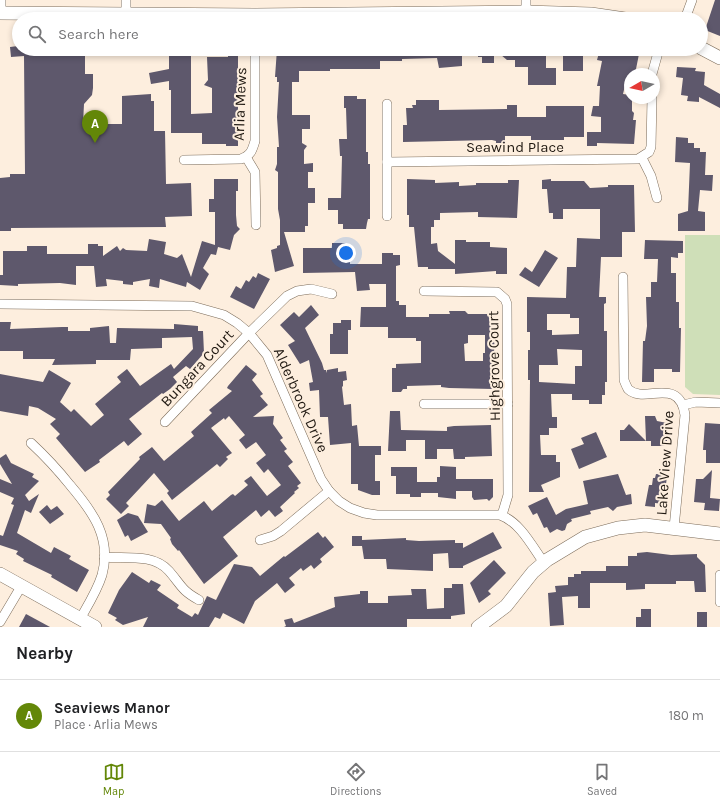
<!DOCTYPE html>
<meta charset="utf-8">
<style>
:root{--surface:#fff;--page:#f2f2f2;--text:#202124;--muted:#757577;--line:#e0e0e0;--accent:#638708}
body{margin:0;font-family:Karla,sans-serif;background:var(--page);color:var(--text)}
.compass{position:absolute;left:624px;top:68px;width:36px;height:36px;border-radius:50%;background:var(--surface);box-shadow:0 2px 6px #0003;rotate:261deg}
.you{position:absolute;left:346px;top:253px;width:14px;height:14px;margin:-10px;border:3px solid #fff;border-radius:50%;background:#1a73e8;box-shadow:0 0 0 6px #1a73e833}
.badge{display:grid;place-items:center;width:26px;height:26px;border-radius:50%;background:var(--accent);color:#fff;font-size:13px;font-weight:700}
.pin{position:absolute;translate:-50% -33px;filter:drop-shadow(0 1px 2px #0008)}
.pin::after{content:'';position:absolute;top:21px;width:14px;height:12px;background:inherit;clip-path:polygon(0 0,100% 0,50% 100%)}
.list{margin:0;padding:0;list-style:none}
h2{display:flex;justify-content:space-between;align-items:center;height:52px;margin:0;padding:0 16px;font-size:17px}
h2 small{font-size:13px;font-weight:400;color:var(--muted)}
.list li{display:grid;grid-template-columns:26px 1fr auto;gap:12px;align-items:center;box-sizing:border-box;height:72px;padding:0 16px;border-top:1px solid var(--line)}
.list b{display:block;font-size:15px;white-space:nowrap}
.list p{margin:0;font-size:13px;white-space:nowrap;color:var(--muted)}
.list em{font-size:13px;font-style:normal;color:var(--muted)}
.icon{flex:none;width:22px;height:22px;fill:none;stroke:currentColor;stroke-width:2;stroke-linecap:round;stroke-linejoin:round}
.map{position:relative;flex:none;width:720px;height:627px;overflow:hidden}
.search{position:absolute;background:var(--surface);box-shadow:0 2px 6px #0003;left:12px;right:12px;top:12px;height:44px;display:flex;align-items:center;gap:10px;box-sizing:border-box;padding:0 14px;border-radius:22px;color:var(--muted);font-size:15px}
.sheet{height:124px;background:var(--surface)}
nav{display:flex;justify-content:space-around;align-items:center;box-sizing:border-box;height:56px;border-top:1px solid var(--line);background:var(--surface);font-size:11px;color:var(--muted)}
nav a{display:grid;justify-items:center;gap:2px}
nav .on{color:var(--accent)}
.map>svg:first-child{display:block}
.green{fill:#cfdfb8}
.building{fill:#5e586c;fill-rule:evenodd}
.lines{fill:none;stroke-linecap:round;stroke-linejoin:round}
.street-casing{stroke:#7c6c5a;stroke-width:10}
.secondary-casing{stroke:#7c6c5a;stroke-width:14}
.street{stroke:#fff;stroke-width:9}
.secondary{stroke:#fff;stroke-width:13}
.labels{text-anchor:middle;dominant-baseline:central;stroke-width:4;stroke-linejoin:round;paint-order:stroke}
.street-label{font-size:15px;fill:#201912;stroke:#fdeede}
</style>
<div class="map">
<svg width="720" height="627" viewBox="0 0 720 627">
<rect width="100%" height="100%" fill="#fdeede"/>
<!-- green -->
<polygon class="green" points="685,235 720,235 720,395 693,394 685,387"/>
<!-- building -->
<g class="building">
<polygon points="715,0 720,0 720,36 705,30"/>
<polygon points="18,46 19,49 85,49 85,74 93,74 93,88 92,95 84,104 83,124 122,124 122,96 151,94 151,101 154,101 154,131 165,131 166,184 191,183 192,216 165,217 166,227 11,228 11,231 0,231 0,178 10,177 10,174 25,174 24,56 11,57 10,47"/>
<polygon points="179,49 191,49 191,114 212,113 212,88 204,85 208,80 207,57 228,57 228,49 238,49 238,146 226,146 226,144 202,144 202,133 171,133 171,90 169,90 169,81 151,84 149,73 169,69 169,56 179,56"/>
<polygon points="277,49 462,49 462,66 439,68 437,58 402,59 402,61 380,61 380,69 330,69 330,71 299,71 299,82 292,82 292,115 310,115 310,129 302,129 302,143 307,146 304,150 304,164 313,163 313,172 308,172 308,188 315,188 315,203 308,203 308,226 305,226 305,232 284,232 294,266 275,272 271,250 277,248 277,246 280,245 280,220 278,209 278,172 275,170 277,164 277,147 279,147 277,117 279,82 277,82 277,77 275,77"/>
<polygon points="471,49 494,49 494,63 482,63 482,57 478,57 478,55"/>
<polygon points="494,49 546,49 546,68 556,68 556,85 528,85 528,67 515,67 515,60 507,60"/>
<polygon points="568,49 583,49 583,71 563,71 563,54 568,54"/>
<polygon points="600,49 633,49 632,53 639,54 635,74 630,74 630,78 627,77 623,94 630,95 630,98 632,98 632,111 634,113 633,120 636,120 634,144 597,143 597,146 587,146 587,132 601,132 601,117 591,116 593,106 599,106 600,86 597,86 602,61 597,60"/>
<polygon points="677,67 696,68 695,71 705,72 704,85 720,94 720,108 699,97 699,102 687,101 688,96 681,95 683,78 676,77"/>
<polygon points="344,96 357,96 357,99 366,99 366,152 368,152 368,164 370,164 370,219 368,219 367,223 366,229 343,229 343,224 338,224 338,210 328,210 328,198 341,198 342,156 340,156 339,139 347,139 346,108 344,108"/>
<polygon points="416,100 439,100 439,110 507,109 507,105 517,105 517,117 546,117 546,106 584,106 584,137 564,137 564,140 531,140 531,136 505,136 505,143 496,143 496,141 492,140 403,142 403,125 407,125 406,108 413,108 412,105 416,105"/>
<polygon points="676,137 688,138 688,143 694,143 694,148 700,148 700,152 706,152 705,175 713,175 712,191 700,190 698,211 705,212 705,231 678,231 678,214 688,211 690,163 675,162"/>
<polygon points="214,179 238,179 238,191 236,191 236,215 237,226 240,229 234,235 230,250 218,247 216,255 211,254 203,268 209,274 200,290 187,282 186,287 160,279 159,288 149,286 150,279 133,282 133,285 123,284 123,281 106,279 107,286 96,287 94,266 76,266 76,285 60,283 18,284 18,286 0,285 0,275 3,275 3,251 27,251 27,246 47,246 47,254 88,254 88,244 98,244 98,246 103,246 103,256 117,246 120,251 123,248 126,250 147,251 149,239 166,242 164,254 177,258 182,254 191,277 202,241 215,245 215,212 209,212 209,199 214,199"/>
<polygon points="407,179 435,180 435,183 459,182 459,186 476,185 476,183 508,183 508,180 519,180 517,218 478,217 478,212 440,213 440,220 434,220 434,227 431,227 431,244 437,243 438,251 455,264 455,240 466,240 466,242 490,242 490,247 507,248 507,274 496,274 496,271 455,274 455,269 428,269 428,267 418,267 414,227 409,227 409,215 407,215"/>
<path d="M551,179V181H584L590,188L608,187V185H634L635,232H622V257H601L599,297H606V303L604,304V331H607V382H605V395H602V404H589V400H572V394H551L552,417H557V428H549V435H540L541,455H556V462H560V477L541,485L544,492H529L530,380H528V350H530V332H527V297L566,298L567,267H576L577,238L600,239V209H563V219H553V213H549L547,189H542V180ZM547,314H570V318H579V334L552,335V330H547ZM557,349L582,350V366H575V384L539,382V365H558Z"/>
<polygon points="645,240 683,241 683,253 678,253 678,258 671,257 671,273 676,273 676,302 679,302 679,328 681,328 680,372 672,372 672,369 654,369 654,382 642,382 643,341 645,341 647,326 646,297 651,297 651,282 657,282 658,259 644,259"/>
<path d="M332,243H346L347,262H350V264H382V253H393V255H400V265L396,266V301H399V305H406V317H429V314H450L449,311H465L468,314H492V320H495V322L493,389L449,388L441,387V385L407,386V389H403L401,392H392V368H396V364L421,363V341H416V338H388V327H360L361,307H386V284H369L370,290L357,291L355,272L303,273V248H332ZM468,335H485V353H483V361H465L464,344L468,343Z"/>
<polygon points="545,250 558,258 539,287 519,275 525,267 532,272"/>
<polygon points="258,273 270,279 254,309 230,297 236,286 241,289 246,280 249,282 253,276 256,278"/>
<polygon points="311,305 319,315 305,328 322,363 324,370 326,370 327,373 327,370 338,368 338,372 346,371 347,380 343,381 343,386 342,387 344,405 351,404 352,426 357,425 359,446 381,446 381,455 375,455 375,481 380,481 380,495 372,495 358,490 358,484 351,484 351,443 330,445 328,417 320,417 319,390 310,391 309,383 313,382 309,360 300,364 288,345 295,341 280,325 294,312 299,317"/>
<polygon points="341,320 351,320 351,330 348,330 348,354 330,354 330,334 333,334 333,323 341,323"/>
<polygon points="0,322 11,322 10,329 62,327 68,327 68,331 90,331 90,328 109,326 110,343 116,343 117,328 174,329 174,324 198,326 198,331 203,331 204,353 190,369 186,366 173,377 177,382 170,389 163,394 162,393 129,419 142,434 128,446 124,441 99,460 100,462 85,472 56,438 60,434 50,424 56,419 38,408 29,406 28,416 0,411 0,374 43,382 49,370 71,383 60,402 71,412 74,409 91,426 104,415 95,404 121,382 117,377 127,369 140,386 171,364 174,369 193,349 192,337 162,338 162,348 131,349 130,360 96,360 96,364 52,365 55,359 23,359 23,351 0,351"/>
<polygon points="246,365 257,374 252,380 263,394 260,396 268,405 253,417 274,416 273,424 283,438 280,440 287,449 284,451 293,462 288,466 301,483 297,486 299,488 294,492 295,493 280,507 283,511 275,517 269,510 261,517 256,510 223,537 238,556 204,584 179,550 178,551 172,544 170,539 171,538 161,524 144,523 147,504 155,506 162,500 179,521 204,501 212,511 231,495 233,494 235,496 248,485 244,481 251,476 267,496 281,485 268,469 264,473 256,463 266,455 256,442 246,449 239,440 245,435 229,416 225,420 224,418 211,428 232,453 226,457 228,459 220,467 217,464 172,500 167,493 169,491 154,473 126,503 129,506 121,514 106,499 110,495 108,492 140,459 139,457 152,447 164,461 194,436 191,432 212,413 209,410 232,391 227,388 228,386"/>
<polygon points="390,411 400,411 401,430 447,431 447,427 454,426 491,425 492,456 465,457 465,459 454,459 453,449 437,449 437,459 425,459 425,440 406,440 406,451 388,451"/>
<polygon points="645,416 655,416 657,421 667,423 667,446 651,446 651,441 620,441 620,430 624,430 629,424 646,441"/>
<polygon points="705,423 720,424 720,463 706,463 706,450 703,450"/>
<polygon points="596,432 607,457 579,469 571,449 584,444 581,438"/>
<polygon points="6,454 11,463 34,474 32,477 39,481 25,495 29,501 39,494 31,513 25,510 17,533 51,553 54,547 71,556 69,559 89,570 77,592 51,577 52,575 23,561 24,559 16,554 18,551 0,545 0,535 3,536 14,505 11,504 14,498 0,492 0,479 12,484 0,464 0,458"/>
<polygon points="440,466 456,467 456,479 493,479 493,497 489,501 487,499 474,500 472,497 472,491 456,491 456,499 438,497 438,493 421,493 421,497 410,497 410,494 396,494 396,476 391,476 391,467 417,467 417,482 437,482 437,477 440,477"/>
<polygon points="712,470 710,498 720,499 719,511 704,510 705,503 694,502 696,479 703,479"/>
<polygon points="618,474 626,495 631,494 632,504 617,507 613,511 608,507 590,511 591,514 571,519 572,521 567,524 565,530 562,531 557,529 550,533 547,527 544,528 537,513 533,515 528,506 547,497 556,515 566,509 588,504 583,481"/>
<polygon points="656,474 667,475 664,504 655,503 655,507 645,506 649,485 652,485 653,478 655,478"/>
<polygon points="47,505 51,510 57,506 64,514 50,524 39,512"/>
<polygon points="128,513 138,516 148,532 131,541 128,535 125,537 117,520"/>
<polygon points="318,532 323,538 325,536 334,547 320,559 322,562 314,569 311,565 303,571 301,568 289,578 295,585 285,593 277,583 255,601 244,624 223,613 220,619 215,617 209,627 143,627 148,617 123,625 115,620 117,618 108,613 119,590 132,572 149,583 151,580 161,585 157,590 179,605 177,608 192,617 195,613 198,615 207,596 216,600 234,564 252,567 260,576 284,556 285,557"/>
<polygon points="493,532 502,548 463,566 463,568 449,568 448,553 433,554 433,571 387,569 386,559 364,559 362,546 352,546 352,536 362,536 362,540 406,538 406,540 419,541 455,540 455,543 463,543 463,548"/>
<polygon points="647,552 671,555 697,554 697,557 705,565 706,592 695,592 694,581 676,581 676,584 645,584 645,589 626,590 626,583 590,583 590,608 578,608 578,596 562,597 564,625 550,626 548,593 556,592 555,586 568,585 568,577 574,577 574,574 581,574 581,571 606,571 606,566 628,566 628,556 637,556 637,553"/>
<polygon points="494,560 506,573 488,591 491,594 479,603 470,583"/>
<polygon points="452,584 463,584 465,614 451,616 451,619 407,619 407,627 284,627 286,626 284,620 292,618 294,623 335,607 334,597 360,594 360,591 368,591 368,603 388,603 388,596 412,595 411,589 426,589 427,609 444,608 444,588 452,588"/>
<polygon points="641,609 651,609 651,627 636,627 636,617 641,617"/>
<rect x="697" y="612" width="10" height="15"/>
<polygon points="26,614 50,627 19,627"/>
</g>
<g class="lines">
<!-- street casing -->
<g class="street-casing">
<g id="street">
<polyline points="1,0 1,13"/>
<polyline points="526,0 526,12"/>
<polyline points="126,13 126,0"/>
<polyline points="685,19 692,0"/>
<polyline points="652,74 659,49"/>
<polyline points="387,104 387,216"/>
<polyline points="246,157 255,172 256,225"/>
<polyline points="642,158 651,176 657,198"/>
<path d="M184,160L241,159C251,155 252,151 255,141V49"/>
<polyline points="387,162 638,159 649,152 651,147 652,98"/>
<path d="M623,277L624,380C625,383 627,387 628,389C644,405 679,375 685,415L674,528"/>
<polyline points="424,291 497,292 505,299 507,304 508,495 502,515"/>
<path d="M0,304L192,306L224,315L237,323L249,333L267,355L321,479L329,491L339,501L350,508L364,513L377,515H500C520,522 532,546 544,563"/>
<polyline points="424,404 508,404"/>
<polyline points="683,405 696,402 720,403"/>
<polyline points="165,422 249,333 287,296 297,291 311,289 332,294"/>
<path d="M31,443C45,456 58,470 70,485C93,512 112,538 102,575C97,591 88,605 80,619"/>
<polyline points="260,540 273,536 281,531 329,491"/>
<path d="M104,557C125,559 153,553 169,571C182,586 181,590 199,600"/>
<polyline points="720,575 720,602"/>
<polyline points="0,622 22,585"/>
</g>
</g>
<!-- secondary casing -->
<g class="secondary-casing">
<g id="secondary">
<polyline points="0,13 255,15 526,12 591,14 625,19"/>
<polyline points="701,48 720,58"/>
<polyline points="0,574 95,627"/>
<polyline points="478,627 506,606 533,572 547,560 585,537 618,528 645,525 720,534"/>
</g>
</g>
<!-- street -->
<use href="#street" class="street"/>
<!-- secondary -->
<use href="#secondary" class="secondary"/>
</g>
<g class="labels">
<!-- street labels -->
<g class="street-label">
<text transform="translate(240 104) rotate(-88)">Arlia Mews</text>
<text x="515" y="147">Seawind Place</text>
<text transform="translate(494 366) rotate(-91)">Highgrove Court</text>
<text transform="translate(197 368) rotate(-47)">Bungara Court</text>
<text transform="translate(301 400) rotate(66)">Alderbrook Drive</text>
<text transform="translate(665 463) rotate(-86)">Lake View Drive</text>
</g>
</g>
</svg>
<svg class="compass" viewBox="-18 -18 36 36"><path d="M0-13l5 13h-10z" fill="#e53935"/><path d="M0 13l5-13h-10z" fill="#757577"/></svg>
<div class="you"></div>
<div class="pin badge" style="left:95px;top:143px">A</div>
<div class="search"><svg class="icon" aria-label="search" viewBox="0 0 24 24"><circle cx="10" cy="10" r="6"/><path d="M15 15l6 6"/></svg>Search here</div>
</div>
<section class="sheet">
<h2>Nearby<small></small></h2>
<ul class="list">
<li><span class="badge">A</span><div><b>Seaviews Manor</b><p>Place · Arlia Mews</p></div><em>180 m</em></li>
</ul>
</section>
<nav>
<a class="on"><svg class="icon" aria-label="map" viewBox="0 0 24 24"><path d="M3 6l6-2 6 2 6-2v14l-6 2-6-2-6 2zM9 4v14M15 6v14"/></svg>Map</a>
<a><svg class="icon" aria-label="directions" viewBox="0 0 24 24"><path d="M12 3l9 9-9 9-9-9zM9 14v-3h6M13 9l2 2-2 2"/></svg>Directions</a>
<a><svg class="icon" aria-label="saved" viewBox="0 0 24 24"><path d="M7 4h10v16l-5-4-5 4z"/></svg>Saved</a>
</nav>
